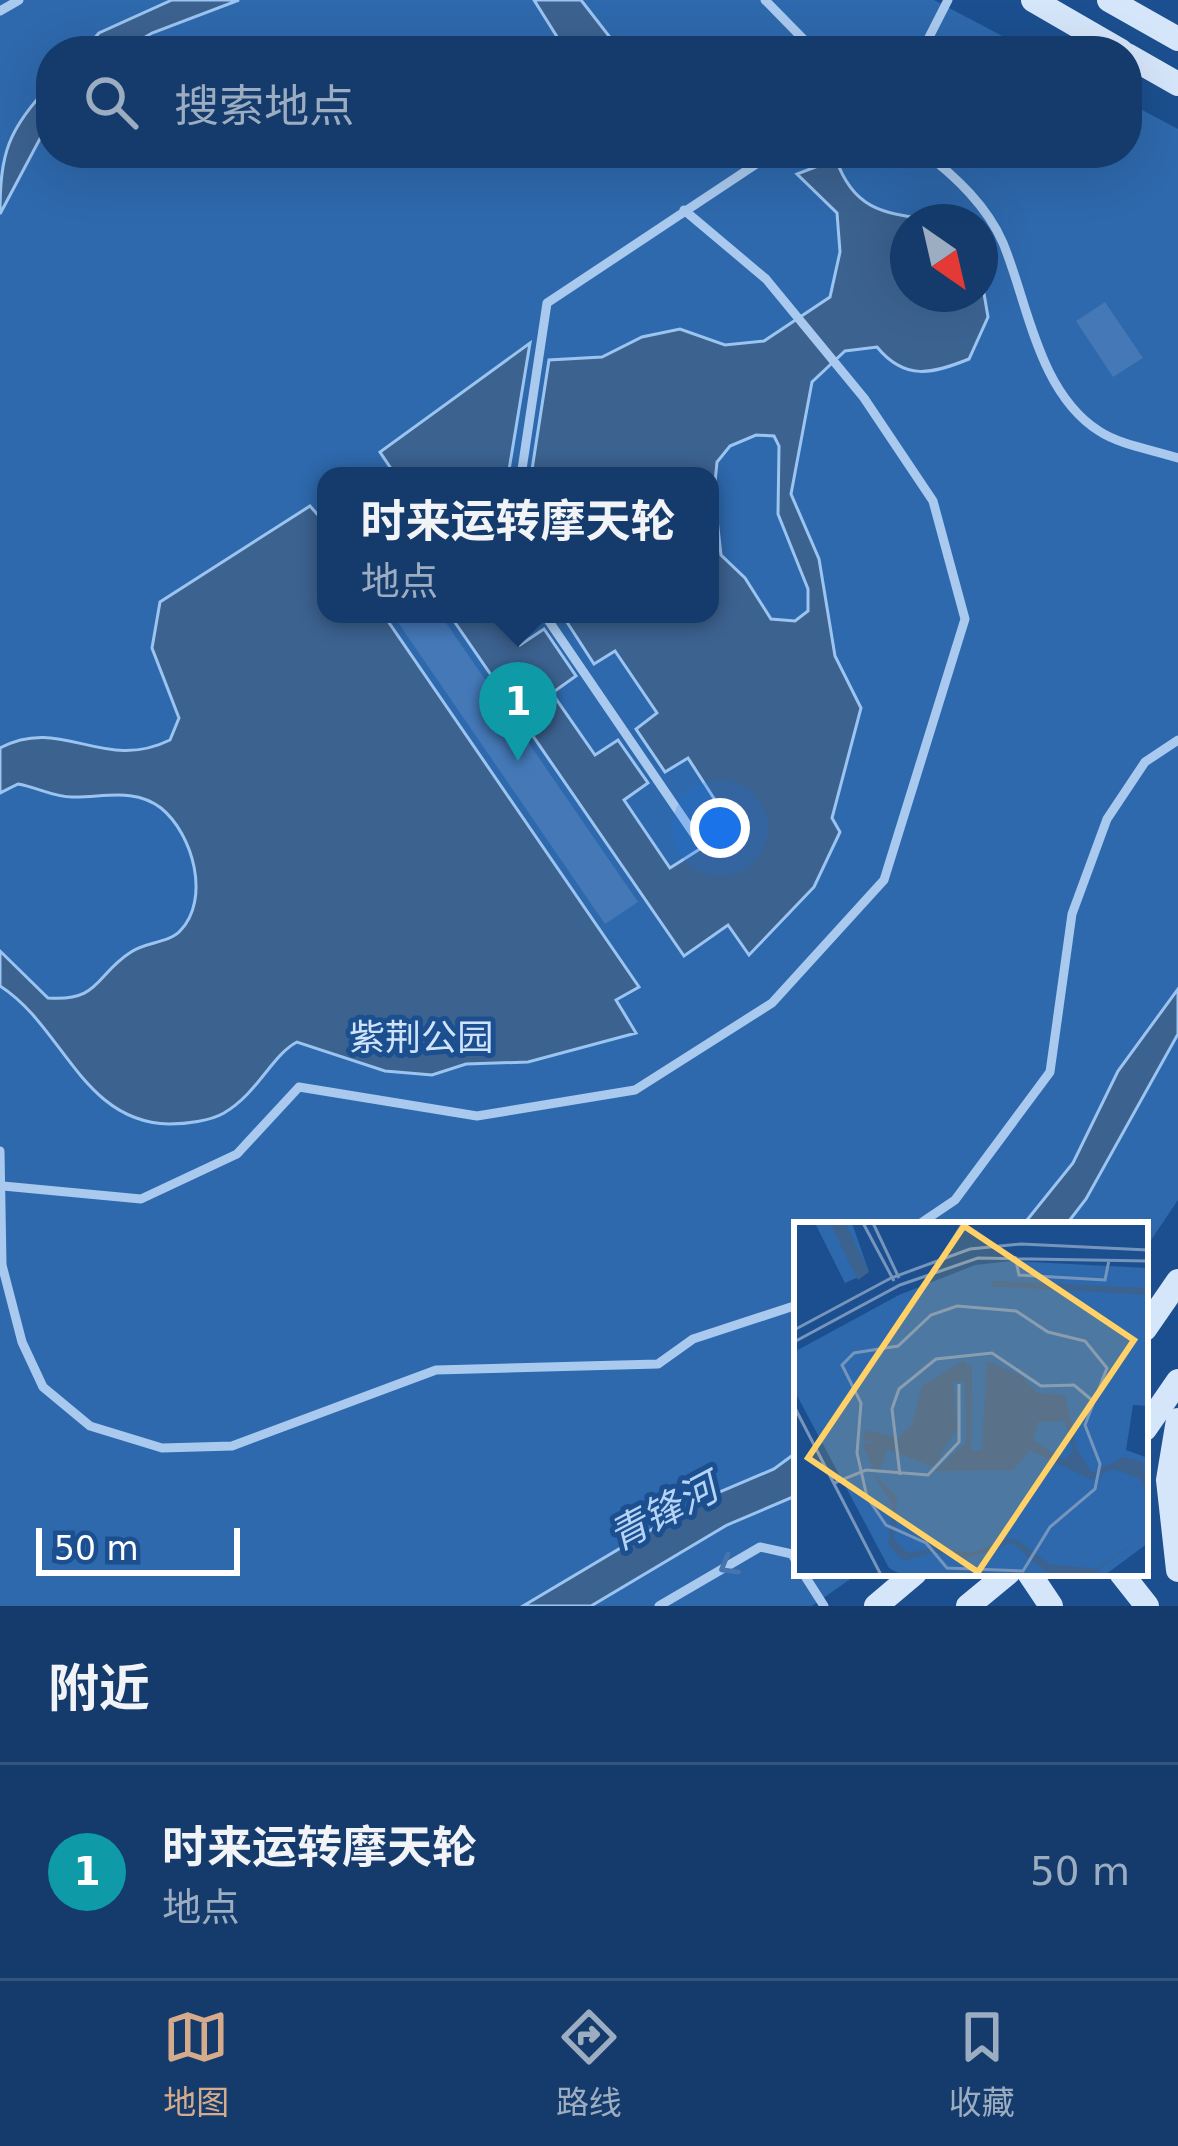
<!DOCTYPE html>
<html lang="zh">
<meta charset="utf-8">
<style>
:root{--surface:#143b6b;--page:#214673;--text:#f1f3f6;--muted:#9dadc1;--line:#33557e;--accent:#d6ab8b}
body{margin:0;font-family:"DejaVu Sans","Noto Sans SC",sans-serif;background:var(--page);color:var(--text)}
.compass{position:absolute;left:890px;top:204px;width:108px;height:108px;border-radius:50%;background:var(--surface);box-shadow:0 12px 48px #0002;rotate:146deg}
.scale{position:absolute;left:36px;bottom:30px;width:204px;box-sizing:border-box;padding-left:12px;border:6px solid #fff;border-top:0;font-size:33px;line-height:42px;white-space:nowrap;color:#fff;-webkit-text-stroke:9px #1b4f8f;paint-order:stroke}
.you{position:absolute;left:720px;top:828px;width:42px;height:42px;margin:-30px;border:9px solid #fff;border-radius:50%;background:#1a73e8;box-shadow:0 0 0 18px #1a73e833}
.badge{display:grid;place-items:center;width:78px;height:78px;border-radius:50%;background:var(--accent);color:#fff;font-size:39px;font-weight:700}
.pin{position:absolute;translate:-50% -99px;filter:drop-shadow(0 3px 6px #0008)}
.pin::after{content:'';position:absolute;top:63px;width:42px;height:36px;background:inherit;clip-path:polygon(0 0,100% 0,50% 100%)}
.popup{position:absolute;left:317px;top:467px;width:402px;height:156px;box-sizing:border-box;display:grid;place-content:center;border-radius:24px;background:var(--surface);filter:drop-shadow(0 3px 9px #0005);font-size:39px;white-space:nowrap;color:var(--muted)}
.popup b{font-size:45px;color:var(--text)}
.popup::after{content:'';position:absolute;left:50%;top:100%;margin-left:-24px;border:24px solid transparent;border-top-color:var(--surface)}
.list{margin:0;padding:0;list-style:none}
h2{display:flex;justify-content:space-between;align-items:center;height:156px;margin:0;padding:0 48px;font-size:51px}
h2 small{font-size:39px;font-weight:400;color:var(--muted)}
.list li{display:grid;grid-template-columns:78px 1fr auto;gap:36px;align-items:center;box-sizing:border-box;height:216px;padding:0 48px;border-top:3px solid var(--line)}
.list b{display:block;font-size:45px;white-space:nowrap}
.list p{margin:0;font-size:39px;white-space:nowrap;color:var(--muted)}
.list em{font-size:39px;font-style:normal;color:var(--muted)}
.icon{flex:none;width:66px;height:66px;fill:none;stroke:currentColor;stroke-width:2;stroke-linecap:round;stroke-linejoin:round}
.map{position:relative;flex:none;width:1178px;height:1606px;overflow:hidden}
.search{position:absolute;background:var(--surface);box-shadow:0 12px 48px #0002;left:36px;right:36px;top:36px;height:132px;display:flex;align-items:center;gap:30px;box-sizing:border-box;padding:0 42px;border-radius:48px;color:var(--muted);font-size:45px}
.sheet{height:372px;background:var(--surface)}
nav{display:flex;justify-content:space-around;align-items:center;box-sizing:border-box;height:168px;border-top:3px solid var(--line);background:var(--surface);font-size:33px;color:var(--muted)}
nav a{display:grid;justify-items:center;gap:6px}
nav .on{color:var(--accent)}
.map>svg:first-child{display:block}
.green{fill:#2e69ad;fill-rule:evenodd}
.water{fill:#3c6290;stroke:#9cc4f0;stroke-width:3;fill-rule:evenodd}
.building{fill:#4478b7}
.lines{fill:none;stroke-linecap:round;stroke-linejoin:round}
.lane{stroke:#a9c9ee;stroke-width:9}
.secondary{stroke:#d6e6fa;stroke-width:24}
.oneway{stroke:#4674ac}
.labels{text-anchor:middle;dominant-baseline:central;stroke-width:10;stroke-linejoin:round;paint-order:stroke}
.park-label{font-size:36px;fill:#cfe3fa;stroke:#1b4f8f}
.water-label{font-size:39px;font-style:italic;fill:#b5d3f5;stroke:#1b4f8f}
.inset-road{fill:none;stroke:#7695bc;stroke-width:3}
.view{fill:#ffd166;fill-opacity:0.15;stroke:#ffd166;stroke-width:6}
.inset-edge{fill:none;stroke:#fff;stroke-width:6}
</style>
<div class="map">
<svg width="1178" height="1606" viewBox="0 0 1178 1606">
<rect width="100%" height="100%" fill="#1b4f8f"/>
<!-- green -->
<path class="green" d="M0,0H934L1031,51H51V153H1127V102L1178,129V1200L1145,1249V1225H797V1573H859L812,1606H0ZM908,222H980V294H908ZM326,476H710V614H326Z"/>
<!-- water -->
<g class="water">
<polygon points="172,0 239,0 152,33 122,51 83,51 99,33"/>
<polygon points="534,0 581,0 619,49 629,51 566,51"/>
<path d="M51,84V118L0,214C0,153 8,129 51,84Z"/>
<path d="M836,159C856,217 893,213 946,222H908V259L895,274C906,307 951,294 980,294V270L988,317L969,359C932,374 905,381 877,347L845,351L812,382L791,494L819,559L835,656L861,708L832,818L840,832L814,887L749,955L728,925L684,956L454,621L465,614H498L520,645L544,629L576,676L552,693L595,755L618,740L648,783L624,800L670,868L733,828L688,758L665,772L636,729L657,713L615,651L594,664L563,616L710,614V476H531L549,360L602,357L642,337L680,329L725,345L764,341L830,297L840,252L837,213L797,174ZM756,435L774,436L779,446L778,514L808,589V611L795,621L771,619L745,578L721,555L714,492L717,462L730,446Z"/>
<polygon points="530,343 508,476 396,476 380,452"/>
<path d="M310,506L326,524V614H383L639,987L616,1000L636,1033L528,1062L466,1064L432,1075L385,1071L297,1042C272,1055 258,1093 224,1113C210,1121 186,1124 169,1124C82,1122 63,1026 0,986V951L48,998C100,1002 95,975 131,952C145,942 169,943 180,931C211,899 193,834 161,808C134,787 102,798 72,797C54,797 36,787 18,784L0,793V748C62,715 103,773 170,740L179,718L152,648L160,602Z"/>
<polygon points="1178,989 1178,1034 1086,1199 1066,1225 1023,1225 1073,1163 1118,1071"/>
<polygon points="797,1452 793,1497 727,1525 591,1606 523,1606 703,1499 774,1469"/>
</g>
<!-- building -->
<g class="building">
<polygon points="1105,302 1143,358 1113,377 1076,321"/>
<polygon points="408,614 440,614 638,902 605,924 397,621"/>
</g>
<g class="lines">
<!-- lane -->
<g class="lane">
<polyline points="765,0 815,51"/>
<polyline points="0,11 19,0"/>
<polyline points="922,51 948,0"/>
<path d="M925,153C956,177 987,206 1003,243C1028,303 1038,392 1099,431C1120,445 1154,450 1178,458"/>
<polyline points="521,476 547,303 773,153"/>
<polyline points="544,614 696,837"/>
<polyline points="0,1151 2,1265 22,1342 43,1387 90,1426 162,1448 232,1446 436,1370 658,1364 693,1339 797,1305"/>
<polyline points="3,1186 141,1199 237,1154 299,1087 477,1116 635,1090 772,1003 884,880 965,619 933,501 864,398 766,279 684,210"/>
<polyline points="918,1225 955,1200 1050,1072 1072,914 1107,819 1145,762 1178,740"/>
<polyline points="803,1573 824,1606"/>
<polyline points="659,1606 760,1547 792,1554 797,1563"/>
</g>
<!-- secondary -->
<g class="secondary">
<polyline points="1033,0 1121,51"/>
<polyline points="1109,0 1178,39"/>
<polyline points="1127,55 1178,84"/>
<polyline points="1145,1329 1178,1281"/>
<polyline points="1178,1420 1168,1480 1178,1570"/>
<polyline points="1145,1429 1178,1381"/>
<polyline points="1029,1573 1051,1606"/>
<polyline points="1121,1573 1147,1606"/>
<polyline points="876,1606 915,1573"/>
<polyline points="968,1606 1008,1573"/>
</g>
</g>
<!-- one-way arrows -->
<defs><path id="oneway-chevron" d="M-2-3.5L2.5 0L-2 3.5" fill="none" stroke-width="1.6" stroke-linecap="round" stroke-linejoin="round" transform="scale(3)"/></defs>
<use class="oneway" href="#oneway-chevron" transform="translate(728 1566) rotate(150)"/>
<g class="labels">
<!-- park labels -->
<g class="park-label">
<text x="421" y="1037">紫荆公园</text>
</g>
<!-- water labels -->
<g class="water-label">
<text transform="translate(663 1512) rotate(-28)">青锋河</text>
</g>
</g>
<!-- overview -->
<g transform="translate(794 1222)">
<rect width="354" height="354" fill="#1b4f8f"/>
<path d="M21,1H58L75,50L51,61ZM217,39L354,46V184L339,183L332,228L354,236V321L311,353H108L95,346L0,168V130L105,73L181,43Z" fill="#2e69ad"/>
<path d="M36,1H51L75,50L64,58ZM198,59L354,66V73L199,64ZM169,139L178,146L177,228H188L193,139L226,153L243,171L271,173L283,227L298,251L329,235L349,240L354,281L347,257L319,247L297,258L236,228L219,248L141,249L172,221L171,160H159L163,206L140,245L93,227L86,248L79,246L68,222L82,221L68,219L72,208L104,216L118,202L128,164ZM271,199L279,228L271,238L239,218L244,200ZM78,250L103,276L100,317L114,331L142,326L178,331L212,317L224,318L255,342L303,347L354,310L299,352L253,351L218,321L173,336L140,330L109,339L94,322L99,283Z" fill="#3c6290" fill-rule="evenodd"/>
<path class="inset-road" d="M69,1L100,59M79,1L105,56M149,33L169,1M221,34L225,53L311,58L315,38M163,84L222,89L254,110L291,119L313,146L291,203L306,242L301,267L256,305L229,349L153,346L132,321L92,303L73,275L63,231L67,181L48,143L60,131L104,124L137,93ZM0,108L97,56L176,27L227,22L354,28M0,120L106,63L184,36L354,39M0,184L87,353M106,253L98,187L105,167L142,137L198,131L247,164L280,163L299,179M40,261L72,248L134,253L165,220V162"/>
<path class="view" d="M170,4L340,118L184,350L14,236Z"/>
<rect width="354" height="354" class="inset-edge"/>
</g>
</svg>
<svg class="compass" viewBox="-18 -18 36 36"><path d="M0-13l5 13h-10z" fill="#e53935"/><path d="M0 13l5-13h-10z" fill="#9dadc1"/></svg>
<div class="scale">50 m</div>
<div class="you"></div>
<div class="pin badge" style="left:518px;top:761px;background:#0f9aa8">1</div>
<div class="popup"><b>时来运转摩天轮</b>地点</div>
<div class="search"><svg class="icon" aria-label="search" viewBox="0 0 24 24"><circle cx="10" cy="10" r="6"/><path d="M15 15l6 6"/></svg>搜索地点</div>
</div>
<section class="sheet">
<h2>附近<small></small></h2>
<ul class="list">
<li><span class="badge" style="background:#0f9aa8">1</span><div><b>时来运转摩天轮</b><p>地点</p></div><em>50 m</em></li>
</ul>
</section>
<nav>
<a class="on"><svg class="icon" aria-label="map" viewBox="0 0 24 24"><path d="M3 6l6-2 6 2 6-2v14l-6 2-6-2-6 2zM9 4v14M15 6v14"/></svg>地图</a>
<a><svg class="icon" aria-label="directions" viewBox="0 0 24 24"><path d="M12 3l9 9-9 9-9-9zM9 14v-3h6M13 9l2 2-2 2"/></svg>路线</a>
<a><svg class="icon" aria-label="saved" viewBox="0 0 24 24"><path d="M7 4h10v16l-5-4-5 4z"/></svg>收藏</a>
</nav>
